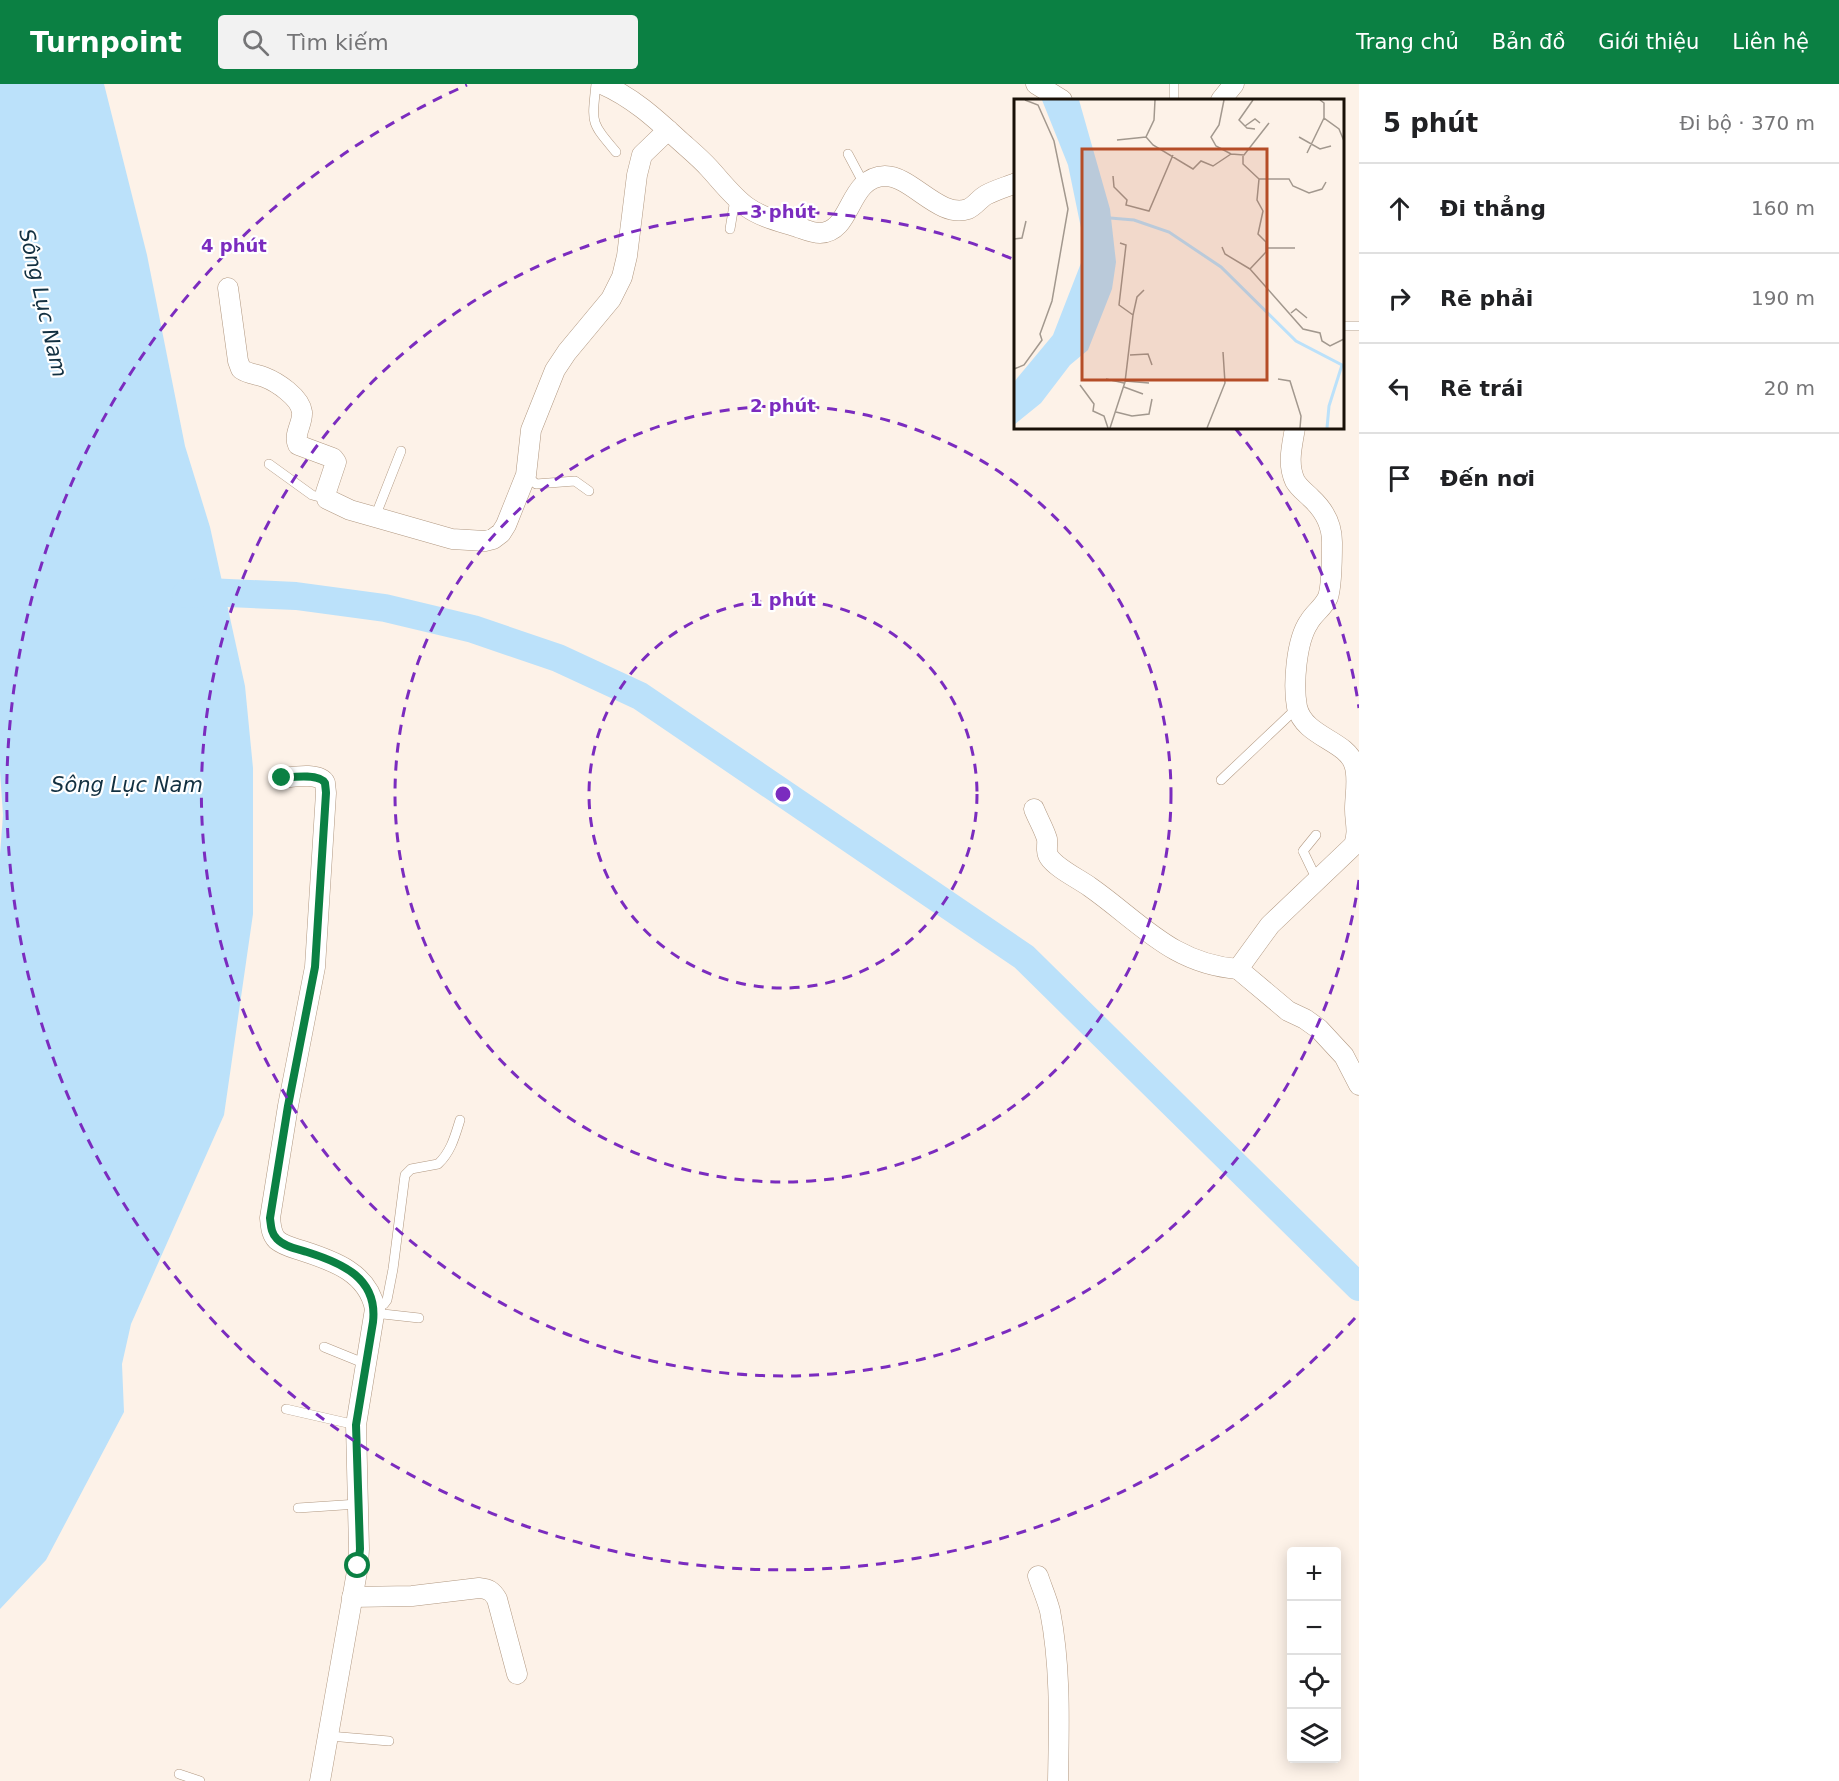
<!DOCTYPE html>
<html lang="vi">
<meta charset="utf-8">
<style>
:root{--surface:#fff;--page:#f2f2f2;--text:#202124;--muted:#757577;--line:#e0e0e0;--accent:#0b8043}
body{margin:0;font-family:"DejaVu Sans",sans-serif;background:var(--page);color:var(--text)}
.controls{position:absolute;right:18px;bottom:18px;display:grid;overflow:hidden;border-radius:6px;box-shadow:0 3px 15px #0003}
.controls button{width:54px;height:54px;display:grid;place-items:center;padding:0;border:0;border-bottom:2px solid var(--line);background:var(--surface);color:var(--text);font:30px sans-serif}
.stop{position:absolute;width:18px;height:18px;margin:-14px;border:4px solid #0b8043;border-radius:50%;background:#fff}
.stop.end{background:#0b8043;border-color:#fff;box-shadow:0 2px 6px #0008}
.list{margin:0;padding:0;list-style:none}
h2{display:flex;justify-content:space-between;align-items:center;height:78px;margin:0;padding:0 24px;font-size:26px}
h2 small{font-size:20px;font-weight:400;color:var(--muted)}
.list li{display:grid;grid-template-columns:39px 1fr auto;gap:18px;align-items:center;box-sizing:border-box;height:90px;padding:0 24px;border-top:2px solid var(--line)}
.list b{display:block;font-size:22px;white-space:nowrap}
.list em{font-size:20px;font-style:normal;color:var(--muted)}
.icon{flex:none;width:33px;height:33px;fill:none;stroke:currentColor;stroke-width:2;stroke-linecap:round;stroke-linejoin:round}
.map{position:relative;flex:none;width:1359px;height:1697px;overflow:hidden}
header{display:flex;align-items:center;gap:36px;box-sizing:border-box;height:84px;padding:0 30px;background:var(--accent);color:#fff}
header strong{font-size:28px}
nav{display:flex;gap:33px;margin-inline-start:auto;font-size:21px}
.search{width:420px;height:54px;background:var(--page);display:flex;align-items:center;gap:15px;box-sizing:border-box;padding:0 21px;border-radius:6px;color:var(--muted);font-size:22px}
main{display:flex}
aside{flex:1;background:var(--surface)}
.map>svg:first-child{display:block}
.water{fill:#bbe1fa}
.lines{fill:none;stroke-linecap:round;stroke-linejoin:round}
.river{stroke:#bbe1fa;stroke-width:28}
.lane-casing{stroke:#b19881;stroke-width:10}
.street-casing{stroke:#b19881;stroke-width:21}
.lane{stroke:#fff;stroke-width:9}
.street{stroke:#fff;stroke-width:20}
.route{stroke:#0b8043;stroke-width:8}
.ring{fill:none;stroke:#7b2cbf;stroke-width:3;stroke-dasharray:10 8}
.labels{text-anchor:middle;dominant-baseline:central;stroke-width:4.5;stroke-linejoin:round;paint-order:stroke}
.water-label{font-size:21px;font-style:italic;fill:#123041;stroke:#fff}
.inset-river{fill:none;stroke:#bbe1fa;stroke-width:3}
.inset-road{fill:none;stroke:#a2988e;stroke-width:1.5}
.view{fill:#b54d27;fill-opacity:0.15;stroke:#b54d27;stroke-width:3}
.inset-edge{fill:none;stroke:#191007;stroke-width:3}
.centre{fill:#7b2cbf;stroke:#fff;stroke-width:3}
.ring-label{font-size:18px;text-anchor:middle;font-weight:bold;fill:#7b2cbf;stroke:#fff;stroke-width:4.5;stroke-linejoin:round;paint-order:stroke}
</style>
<header>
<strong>Turnpoint</strong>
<div class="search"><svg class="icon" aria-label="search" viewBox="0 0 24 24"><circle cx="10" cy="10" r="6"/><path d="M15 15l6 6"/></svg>Tìm kiếm</div>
<nav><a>Trang chủ</a><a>Bản đồ</a><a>Giới thiệu</a><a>Liên hệ</a></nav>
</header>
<main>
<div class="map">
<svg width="1359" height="1697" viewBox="0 0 1359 1697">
<rect width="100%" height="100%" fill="#fdf2e8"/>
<!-- water -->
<polygon class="water" points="0,0 104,0 147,171 185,362 210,443 245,602 253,684 253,830 224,1031 131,1240 122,1280 124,1328 46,1476 0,1525 0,770 3,731 0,687"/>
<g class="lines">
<!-- river -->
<polyline class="river" points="186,510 207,508 296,512 385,524 473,545 558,574 640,612 1024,873 1359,1203"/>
<!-- lane casing -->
<g class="lane-casing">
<g id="lane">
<path d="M596,0C592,40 590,37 616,68"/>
<polyline points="1174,0 1174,16"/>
<polyline points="848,70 864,100"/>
<polyline points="730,145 735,115"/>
<polyline points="1342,242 1359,242"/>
<polyline points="269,380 312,411 327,415"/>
<polyline points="526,391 536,400 575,397 589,407"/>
<polyline points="375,433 401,367"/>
<polyline points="1221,696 1297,624"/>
<polyline points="1316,751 1303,767 1317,796"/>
<path d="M375,1225L384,1220L387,1216L393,1185L405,1091L411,1085L438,1080C451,1068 455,1052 460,1036"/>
<polyline points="374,1229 419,1234"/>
<polyline points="324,1263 366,1280"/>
<polyline points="286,1325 356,1341"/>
<polyline points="298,1424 358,1420"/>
<polyline points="329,1652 389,1657"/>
<polyline points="179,1690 200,1697"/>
</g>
</g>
<!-- street casing -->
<g class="street-casing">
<g id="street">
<path d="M602,0C632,13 655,34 679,56C689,65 700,74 709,84C721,97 733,113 747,123C761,133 778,137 794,142C802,144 811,149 820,149C853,148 847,93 885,92C912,92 939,135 968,125C975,122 979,115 986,111C995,106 1006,103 1016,99"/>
<polyline points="1036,0 1062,16"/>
<polyline points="1221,16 1234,0"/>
<path d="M228,204L238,277L241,285C248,290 256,290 264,293C277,298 300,313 302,328C303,340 293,350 298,361L333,374L336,378L326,408L327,415L350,426L452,455L485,457L493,455L501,449L506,441L526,391L531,346L555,286L567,268L611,215L622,193L627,172L637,91L642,71L668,46"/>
<path d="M1295,344C1292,362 1287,380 1295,397C1299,404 1306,409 1311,414C1324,426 1332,440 1332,458C1332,471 1332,501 1328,513C1324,523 1314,529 1309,538C1296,557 1293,601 1297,623C1304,653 1346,656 1354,680C1359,693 1355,711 1355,725C1355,740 1359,746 1354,761L1270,841L1238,885L1288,927L1305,935L1319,945L1344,972L1359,1001"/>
<path d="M282,694C292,693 320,688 325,699C325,700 326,708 326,709L315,883L288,1022L270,1134C271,1142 271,1150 277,1156C284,1162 294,1164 303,1167C334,1177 368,1189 375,1225L356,1341L359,1465L358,1482L320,1697"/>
<path d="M1034,725C1038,735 1044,745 1047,755C1048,762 1045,767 1049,773C1056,784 1079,795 1090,803C1140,838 1172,880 1238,885"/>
<path d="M1038,1492C1042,1504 1047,1515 1050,1527C1061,1583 1059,1640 1058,1697"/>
<path d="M352,1513L412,1512L479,1504C489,1505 492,1507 497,1515L517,1590"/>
</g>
</g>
<!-- lane -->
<use href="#lane" class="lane"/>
<!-- street -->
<use href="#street" class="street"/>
</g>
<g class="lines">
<!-- route -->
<path class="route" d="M282,694C292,693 319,689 325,699C325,700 326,707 326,709L315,883L288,1022L270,1134C271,1142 271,1149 277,1155C285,1163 297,1165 307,1168C342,1179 378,1194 373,1238L356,1341L360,1465L358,1482"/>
</g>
<!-- distance rings -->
<g class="ring">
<circle cx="783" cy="710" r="194"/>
<circle cx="783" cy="710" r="388"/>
<path d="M1359 796A582 582 0 1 1 1015 176M1235 344A582 582 0 0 1 1359 624"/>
<path d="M1355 1234A776 776 0 1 1 467 1"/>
</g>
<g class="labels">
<!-- water labels -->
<g class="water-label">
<text transform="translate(43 219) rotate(77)">Sông Lục Nam</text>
<text x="127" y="701">Sông Lục Nam</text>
</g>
</g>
<!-- overview -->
<g transform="translate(1014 15)">
<rect width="330" height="330" fill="#fdf2e8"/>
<path d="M28,1H65L96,110L102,163L98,190L74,251L56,266L27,304L0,326V283L39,236L67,164V129L54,66Z" fill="#bbe1fa"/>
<path class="inset-river" d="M96,119L120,121L155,133L207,168L282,242L328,266L315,307L313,329"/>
<path class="inset-road" d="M141,1L140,21L132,38L139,46L179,70L187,62L199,67L217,55M210,1L205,26L197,38L202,47L217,55L230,56L255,24M239,1L225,21L233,29L241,30M306,1L310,4V19L325,30L330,42M231,27L241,20L246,24M285,38L306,50L317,47M103,41L132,38M293,54L310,19M229,57V65L245,80L243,101L249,112L244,135L252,143V153L236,170L289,230L306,234L308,242L316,247L330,240M99,77L100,88L113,101L112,106L135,112L159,56M245,80H275L279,87L295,94L308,90L312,83M0,140L8,139L12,122M208,148L211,155L236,170M252,149H281M277,214L282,210L293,219M119,216L123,198L130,191M116,256L134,255L138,266M0,270L10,266L28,241L26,235L38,202L54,110L40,42L24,6L11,1M92,280L110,284M264,280L276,282L287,317L286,329M111,282L135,284M66,286L80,305L79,312L90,317L94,329M110,288L129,295M102,313L118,317L135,315L138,300M96,329L111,283L119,216L105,206L112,146L106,144M193,329L211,284L209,253"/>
<path class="view" d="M68,50H253V281H68Z"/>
<rect width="330" height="330" class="inset-edge"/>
</g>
<circle cx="783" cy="710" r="9" class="centre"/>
<g class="ring-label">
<text x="783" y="134">3 phút</text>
<text x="234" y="168">4 phút</text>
<text x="783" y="328">2 phút</text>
<text x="783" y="522">1 phút</text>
</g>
</svg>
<div class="controls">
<button>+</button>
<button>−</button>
<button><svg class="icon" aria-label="locate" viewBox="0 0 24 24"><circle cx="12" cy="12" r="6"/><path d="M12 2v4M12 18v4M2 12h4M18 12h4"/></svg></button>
<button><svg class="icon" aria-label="layers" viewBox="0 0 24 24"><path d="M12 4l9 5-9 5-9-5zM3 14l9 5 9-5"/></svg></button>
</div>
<div class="stop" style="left:358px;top:1482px"></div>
<div class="stop end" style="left:282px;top:694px"></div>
</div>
<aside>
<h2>5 phút<small>Đi bộ · 370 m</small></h2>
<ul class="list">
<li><svg class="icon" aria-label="ahead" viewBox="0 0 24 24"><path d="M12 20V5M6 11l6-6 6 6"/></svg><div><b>Đi thẳng</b></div><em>160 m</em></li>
<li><svg class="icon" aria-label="right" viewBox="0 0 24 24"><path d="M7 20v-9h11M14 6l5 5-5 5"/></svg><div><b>Rẽ phải</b></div><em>190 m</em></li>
<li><svg class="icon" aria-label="left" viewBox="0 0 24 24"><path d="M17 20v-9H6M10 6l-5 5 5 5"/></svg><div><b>Rẽ trái</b></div><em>20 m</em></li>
<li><svg class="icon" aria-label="arrive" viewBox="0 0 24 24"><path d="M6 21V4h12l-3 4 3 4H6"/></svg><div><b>Đến nơi</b></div></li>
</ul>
</aside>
</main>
